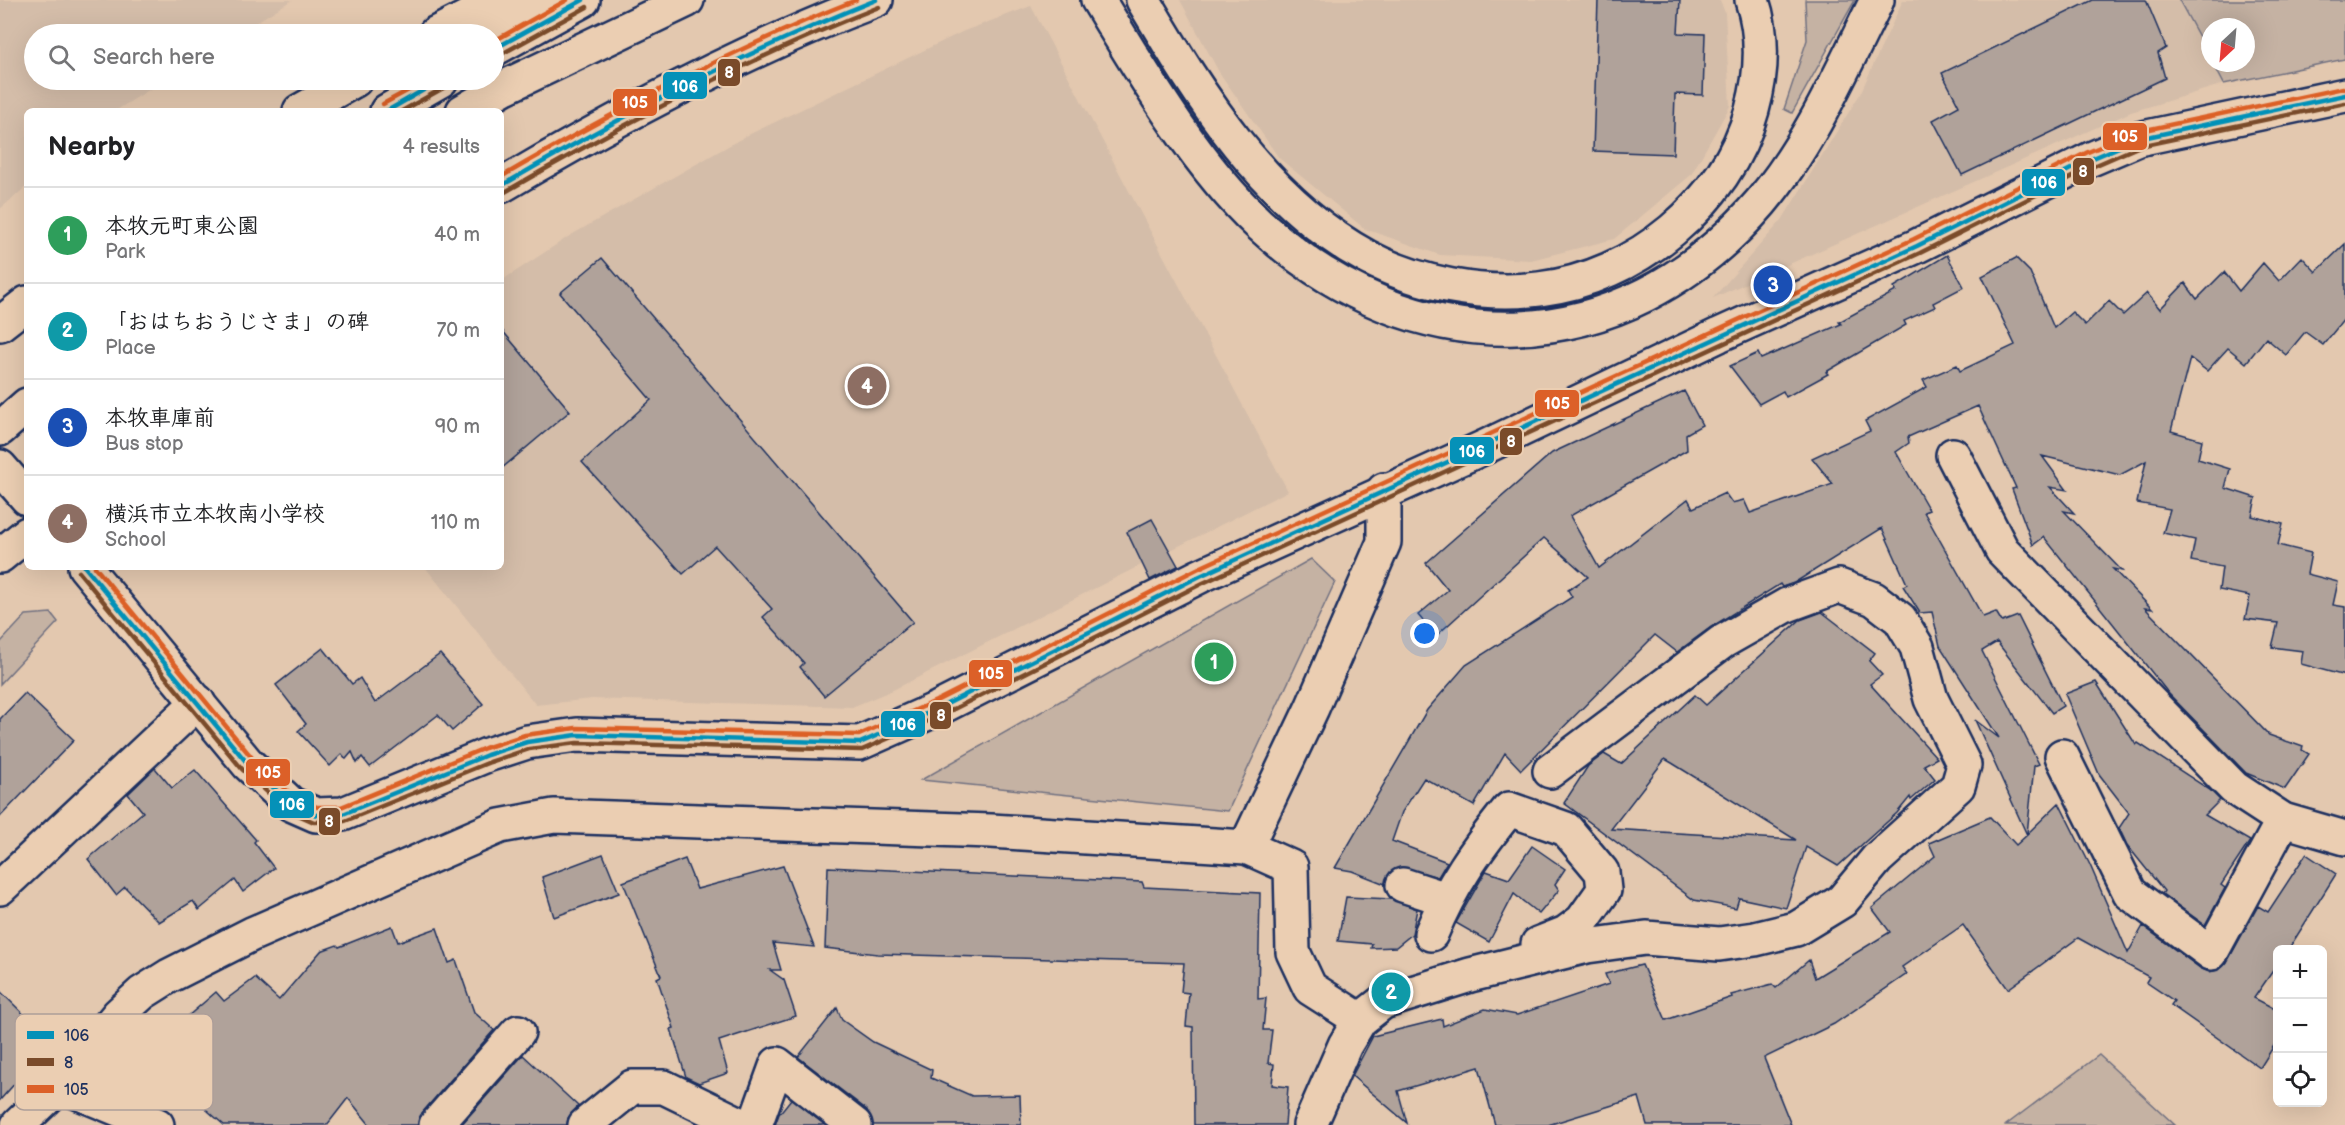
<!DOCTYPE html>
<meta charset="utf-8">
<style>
:root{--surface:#fff;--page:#f2f2f2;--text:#202124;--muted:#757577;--line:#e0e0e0;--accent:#b45309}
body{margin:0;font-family:"Balsamiq Sans","Klee One",sans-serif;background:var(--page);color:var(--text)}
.controls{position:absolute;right:18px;bottom:18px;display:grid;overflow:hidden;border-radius:9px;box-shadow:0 6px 24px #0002}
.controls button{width:54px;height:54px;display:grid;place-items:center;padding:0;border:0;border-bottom:2px solid var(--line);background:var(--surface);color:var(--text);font:30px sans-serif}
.compass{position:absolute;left:2201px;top:18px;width:54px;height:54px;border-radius:50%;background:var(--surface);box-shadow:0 6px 24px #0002;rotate:206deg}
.you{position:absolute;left:1425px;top:634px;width:21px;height:21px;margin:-15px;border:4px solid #fff;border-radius:50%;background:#1a73e8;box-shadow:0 0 0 9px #1a73e833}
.badge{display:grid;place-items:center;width:39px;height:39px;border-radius:50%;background:var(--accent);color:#fff;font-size:20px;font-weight:700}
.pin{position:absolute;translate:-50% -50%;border:3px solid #fff;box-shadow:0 2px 6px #0006}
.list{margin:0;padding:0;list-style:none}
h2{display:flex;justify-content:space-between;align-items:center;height:78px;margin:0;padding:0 24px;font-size:26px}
h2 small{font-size:20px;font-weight:400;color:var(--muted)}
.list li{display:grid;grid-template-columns:39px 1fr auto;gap:18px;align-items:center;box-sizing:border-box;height:96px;padding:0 24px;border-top:2px solid var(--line)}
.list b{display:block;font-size:22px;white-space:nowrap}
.list p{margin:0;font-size:20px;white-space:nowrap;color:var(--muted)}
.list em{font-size:20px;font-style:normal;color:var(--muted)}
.icon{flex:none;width:33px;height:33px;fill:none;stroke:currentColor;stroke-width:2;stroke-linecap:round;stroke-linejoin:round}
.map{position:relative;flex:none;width:2345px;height:1125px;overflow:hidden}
.search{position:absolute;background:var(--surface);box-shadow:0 6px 24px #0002;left:24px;top:24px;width:480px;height:66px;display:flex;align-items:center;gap:15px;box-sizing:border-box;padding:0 21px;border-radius:33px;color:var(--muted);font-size:22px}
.panel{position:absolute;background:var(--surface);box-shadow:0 6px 24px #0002;left:24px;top:108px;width:480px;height:462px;border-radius:9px}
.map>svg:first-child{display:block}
.built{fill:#d4bda9}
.green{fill:#c5b2a3;stroke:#707080;stroke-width:1.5}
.building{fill:#b0a29a;stroke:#1b2f5e;stroke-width:1.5;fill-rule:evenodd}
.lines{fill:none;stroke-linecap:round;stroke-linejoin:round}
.minor-casing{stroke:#1b2f5e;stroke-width:38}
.highway-casing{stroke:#1b2f5e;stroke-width:38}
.minor{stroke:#ebceb2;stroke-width:33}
.highway{stroke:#ebceb2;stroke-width:33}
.bus-1-casing{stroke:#ebceb2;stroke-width:9}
.bus-2-casing{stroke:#ebceb2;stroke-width:9}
.bus-3-casing{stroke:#ebceb2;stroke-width:9}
.bus-1{stroke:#0591b8;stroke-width:4.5}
.bus-2{stroke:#7a4b2a;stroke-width:4.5}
.bus-3{stroke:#dc6028;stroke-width:4.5}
.key{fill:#ebceb2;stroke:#ad9e99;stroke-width:1.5}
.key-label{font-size:16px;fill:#1b2f5e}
.line-badge{stroke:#ebceb2;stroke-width:2}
.badge-label{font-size:16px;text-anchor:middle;font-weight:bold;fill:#fff}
</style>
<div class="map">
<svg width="2345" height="1125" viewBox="0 0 2345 1125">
<rect width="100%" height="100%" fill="#e3c8af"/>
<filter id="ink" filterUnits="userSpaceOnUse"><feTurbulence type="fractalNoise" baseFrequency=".0167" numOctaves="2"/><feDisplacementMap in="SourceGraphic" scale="12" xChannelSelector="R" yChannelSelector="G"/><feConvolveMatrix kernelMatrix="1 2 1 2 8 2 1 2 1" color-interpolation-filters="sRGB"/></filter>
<g filter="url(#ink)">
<!-- built -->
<g class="built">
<polygon points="0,0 292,0 237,34 34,34 34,80 165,80 115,111 27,111 27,186 0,209"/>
<polygon points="1180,0 1720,0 1725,13 1730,106 1691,175 1614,239 1531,260 1440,255 1365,229 1279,158 1219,72"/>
<polygon points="1903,0 2179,0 2210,57 2210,63 2213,63 2224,84 2131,112 1713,298 1782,220 1860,94"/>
<polygon points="1031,6 1288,491 893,690 852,707 592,699 536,705 425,567 501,567 501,281 571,235 746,136 964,31"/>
</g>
<!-- green -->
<g class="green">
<polygon points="1805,0 1855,0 1792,113 1784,109 1807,40"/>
<polygon points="2179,0 2345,0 2345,59 2224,84 2213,63 2246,63 2246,27 2210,27 2210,57"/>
<polygon points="1311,559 1335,582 1228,811 921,780"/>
<polygon points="51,613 58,622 0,684 0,643 26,615"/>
<polygon points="2099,1055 2175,1125 2006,1125"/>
</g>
<!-- building -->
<g class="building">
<polygon points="1598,0 1680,0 1678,33 1705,34 1703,95 1675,94 1673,154 1593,151"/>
<polygon points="2093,0 2146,0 2166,48 2158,53 2165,78 1962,175 1933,120 1959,106 1942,73"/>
<polygon points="2345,244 2345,318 2323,345 2305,332 2286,355 2266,338 2246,363 2228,348 2207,371 2190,358 2171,431 2202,440 2198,459 2230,469 2225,488 2256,498 2252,516 2283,524 2278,545 2311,553 2307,574 2338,582 2333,605 2345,607 2345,676 2301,664 2303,651 2272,647 2278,623 2245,619 2250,596 2219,590 2222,567 2191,561 2195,540 2163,533 2170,509 2137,503 2146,461 2120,475 2042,456 2067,490 2050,487 2074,513 2064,511 2122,571 2113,569 2152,609 2145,608 2269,735 2303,747 2302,750 2309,754 2285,789 2246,773 2169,694 2044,537 2033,545 2012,489 2016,488 1978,406 1908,437 1909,443 1896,452 1929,510 1924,512 1983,617 1996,612 2002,622 2018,616 2063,706 2052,713 1997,642 1982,651 2039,764 2034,766 2027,834 2059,803 2090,865 2128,953 2143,926 2200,968 2209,972 2219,970 2227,962 2258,906 2268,912 2306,854 2336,874 2288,950 2277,950 2277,965 2254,998 2277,1010 2277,1041 2260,1068 2171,1005 2174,1001 2146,982 2149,977 2078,938 2008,989 1963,925 1902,967 1907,974 1834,1024 1764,1058 1791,1125 1647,1125 1639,1097 1548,1125 1495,1125 1479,1067 1398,1091 1407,1123 1352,1076 1373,1036 1442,1019 1443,1026 1485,1009 1517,1015 1609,984 1605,974 1642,965 1666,1020 1732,997 1731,995 1772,984 1776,988 1809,960 1815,978 1890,932 1872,908 1935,856 1929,843 1990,817 2016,845 2027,835 1975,720 1999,738 1940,646 1932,612 1920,613 1903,586 1907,584 1882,528 1794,583 1782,587 1780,584 1711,627 1677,652 1655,635 1521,770 1505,753 1474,806 1424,778 1402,812 1392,841 1447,862 1438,877 1400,867 1390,872 1385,884 1352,871 1335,868 1427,710 1466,665 1572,597 1568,590 1588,577 1544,538 1436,636 1418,615 1448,590 1426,563 1552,453 1684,391 1702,425 1686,434 1687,450 1570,516 1599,568 1688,499 1693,508 1725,493 1732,503 1744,500 1750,513 1833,484 1812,458 1870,431 1865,421 1927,387 1923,380 1957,365 1960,371 2015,345 1982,276 2016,258 2030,272 2054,328 2072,312 2085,325 2109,301 2123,315 2147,293 2160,309 2185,283 2197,299 2224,272 2239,291 2263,263 2279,281 2302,257 2316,272"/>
<polygon points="1947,255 1964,287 1933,303 1935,307 1904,321 1906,325 1826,372 1828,374 1786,397 1783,391 1759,404 1730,366 1758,353 1761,359 1841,324 1839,322 1896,291 1894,287"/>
<polygon points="602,258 913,622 824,696 800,667 804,663 763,617 772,609 715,546 683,574 582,462 651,400 560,293"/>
<polygon points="501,329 570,411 501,469"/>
<polygon points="1152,519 1178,566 1150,580 1127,532"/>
<path d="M1822,612L1875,653L1869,661L1882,675L1870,684L1937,758L1924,765L1935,779L1911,800L1910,797L1897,813L1838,866L1806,847L1786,908L1739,898L1736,908L1694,900L1564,803L1588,766L1604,754L1621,764L1695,695L1706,705L1800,620ZM1665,759L1672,763L1796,840L1611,829Z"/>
<polygon points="323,648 352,684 360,678 375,703 440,654 483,704 452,731 438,715 370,767 362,757 357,763 352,752 346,759 342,754 330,766 298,731 306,724 276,685"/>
<polygon points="2096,682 2136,745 2138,743 2210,790 2220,800 2205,815 2250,841 2221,885 2225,888 2205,925 2162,894 2164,891 2127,845 2119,828 2129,813 2099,774 2065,694"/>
<polygon points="25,693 74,740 0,817 0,719"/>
<polygon points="155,768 172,788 195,770 256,840 254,842 274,868 243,892 235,880 199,910 193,901 159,922 125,887 116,895 88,859 143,812 128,794"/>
<polygon points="1532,846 1565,869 1555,884 1559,890 1539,914 1514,894 1489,942 1456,923 1486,871 1509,879"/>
<polygon points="603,854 619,893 554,917 542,877"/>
<polygon points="685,859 697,889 783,866 814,947 773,943 781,970 770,970 784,980 796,1016 719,1041 728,1073 699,1083 686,1077 671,1029 674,1028 657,978 661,976 623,882"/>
<polygon points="828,867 1142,882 1144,887 1260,893 1258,999 1266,998 1263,1030 1272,1030 1268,1063 1274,1064 1272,1085 1288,1087 1285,1125 1194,1125 1193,1027 1186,1026 1189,993 1181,992 1184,963 878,954 825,948"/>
<polygon points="1346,897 1392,899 1417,909 1412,934 1396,947 1371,948 1372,944 1338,941"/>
<polygon points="392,926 398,942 437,928 449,963 456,960 474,1012 494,1030 422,1113 418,1125 370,1125 348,1098 327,1125 224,1125 183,1089 166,1109 135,1094 196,1024 187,1017 216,992 224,1001 255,978 279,1000 321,951 337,945 339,947"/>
<polygon points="0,991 52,1042 0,1100"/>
<polygon points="837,1008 842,1020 873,1042 932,1070 931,1078 972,1096 1020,1095 1021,1125 873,1125 867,1110 798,1057"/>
<polygon points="523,1055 578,1106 568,1118 567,1125 461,1125"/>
<polygon points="791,1099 825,1125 775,1125 779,1114"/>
</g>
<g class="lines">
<!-- minor casing -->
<g class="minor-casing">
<g id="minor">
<path d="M1098,0C1143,74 1196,165 1259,224C1415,368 1621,365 1761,202C1810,144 1843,68 1877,0"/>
<path d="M1143,0C1200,97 1265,202 1367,257C1418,284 1482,296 1539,289C1635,278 1727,203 1752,110C1762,74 1764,36 1752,0"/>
<polyline points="484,34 541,0"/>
<polyline points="1953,455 2002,550 2234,788 2283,820 2345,838"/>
<polyline points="0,467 27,498"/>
<polyline points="85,567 248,764 291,804 316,815 343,814 487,755 527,742 577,735 860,743 939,708 1200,576 1487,446 1719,335 1917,246 2091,159 2138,139 2345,95"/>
<polyline points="2062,756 2130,893 2211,953 2283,820"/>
<polyline points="1246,847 1312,708 1384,542 1384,490"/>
<polyline points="1403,885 1446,899"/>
<polyline points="0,888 198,702"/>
<path d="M1431,934C1451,885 1476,850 1509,809L1566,829L1602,872L1604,890L1582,921L1566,933L1538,944"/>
<polyline points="60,1085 157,1125"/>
<polyline points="18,1125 60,1085 118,1015 142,993 169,976 252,934 500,826 554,816 991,831 1246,847 1291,867 1293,952 1310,988 1360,1020"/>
<polyline points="436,1125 518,1032"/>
<polyline points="585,1125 632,1087 664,1087 742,1125"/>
<polyline points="755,1125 777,1064 855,1125"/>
<polyline points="1310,1125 1345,1045 1360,1020 1383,1002 1470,975 1587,946 1646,938 1719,944 1755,939 1796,929 1842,901 1877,859 1958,786 1964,765 1931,699 1917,647 1900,619 1874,599 1839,586 1787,605 1722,642 1550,771"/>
</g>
</g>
<!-- highway casing -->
<g class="highway-casing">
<g id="highway">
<polyline points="435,34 501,0"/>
<polyline points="494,49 583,0"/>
<polyline points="300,111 355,80"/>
<polyline points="387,111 441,80"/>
<polyline points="463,111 505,87 687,0"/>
<path d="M501,186C621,115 746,49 876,0"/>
<polyline points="0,324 27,303"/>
<polyline points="0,429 27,405"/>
<polyline points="0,556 27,534"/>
</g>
</g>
<!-- minor -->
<use href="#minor" class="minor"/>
<!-- highway -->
<use href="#highway" class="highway"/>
<!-- bus-1 casing -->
<g class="bus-1-casing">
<g id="bus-1">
<polyline points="494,49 583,0"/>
<polyline points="387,111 441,80"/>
<path d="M501,186C622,115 745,52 876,0"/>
<polyline points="85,567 248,764 291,804 316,815 343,814 487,755 527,742 577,735 860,743 939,708 1200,576 1917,246 2091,159 2138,139 2345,95"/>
</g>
</g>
<!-- bus-2 casing -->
<g class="bus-2-casing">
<g id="bus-2">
<polyline points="498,56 587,7"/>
<polyline points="402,111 445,87"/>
<path d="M505,192C626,122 749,58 879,7"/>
<polyline points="79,572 242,769 287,810 314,822 345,821 490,762 529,749 577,743 862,750 942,715 1203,583 1920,253 2094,166 2140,146 2345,103"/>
</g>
</g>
<!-- bus-3 casing -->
<g class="bus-3-casing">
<g id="bus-3">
<polyline points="494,41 567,0"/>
<polyline points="383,104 427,80"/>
<path d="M501,177C615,111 732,49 856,0"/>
<polyline points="95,567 253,759 295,798 317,807 341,807 485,748 525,735 576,728 859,735 936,701 1197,569 1914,239 2088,152 2136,132 2343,88"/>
</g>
</g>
<!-- bus-1 -->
<use href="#bus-1" class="bus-1"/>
<!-- bus-2 -->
<use href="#bus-2" class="bus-2"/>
<!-- bus-3 -->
<use href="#bus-3" class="bus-3"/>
</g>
</g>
<!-- legend -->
<rect x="15" y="1014" width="198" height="96" rx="9" class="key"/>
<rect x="27" y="1031" width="27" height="8" fill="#0591b8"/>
<rect x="27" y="1058" width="27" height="8" fill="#7a4b2a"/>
<rect x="27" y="1085" width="27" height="8" fill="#dc6028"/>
<g class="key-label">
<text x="64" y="1041">106</text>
<text x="64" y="1068">8</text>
<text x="64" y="1095">105</text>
</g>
<g class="line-badge">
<rect x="717" y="58" width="24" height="29" rx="6" fill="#7a4b2a"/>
<rect x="662" y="71" width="46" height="29" rx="6" fill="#0591b8"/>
<rect x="612" y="88" width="46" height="29" rx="6" fill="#dc6028"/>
<rect x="2102" y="122" width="46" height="29" rx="6" fill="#dc6028"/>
<rect x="2072" y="157" width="23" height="29" rx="6" fill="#7a4b2a"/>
<rect x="2021" y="168" width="45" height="29" rx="6" fill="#0591b8"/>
<rect x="1534" y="389" width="46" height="29" rx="6" fill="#dc6028"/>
<rect x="1499" y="427" width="24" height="29" rx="6" fill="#7a4b2a"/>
<rect x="1449" y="436" width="46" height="29" rx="6" fill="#0591b8"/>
<rect x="968" y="659" width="45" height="29" rx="6" fill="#dc6028"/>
<rect x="929" y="701" width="23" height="29" rx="6" fill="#7a4b2a"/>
<rect x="880" y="710" width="46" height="28" rx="6" fill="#0591b8"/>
<rect x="245" y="758" width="46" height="29" rx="6" fill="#dc6028"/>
<rect x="269" y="790" width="46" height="29" rx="6" fill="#0591b8"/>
<rect x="318" y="807" width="23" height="29" rx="6" fill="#7a4b2a"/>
</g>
<g class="badge-label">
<text x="729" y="78">8</text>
<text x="685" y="92">106</text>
<text x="635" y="108">105</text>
<text x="2125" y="142">105</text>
<text x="2083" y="177">8</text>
<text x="2044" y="188">106</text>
<text x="1557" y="409">105</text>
<text x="1511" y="447">8</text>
<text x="1472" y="457">106</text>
<text x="991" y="679">105</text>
<text x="941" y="721">8</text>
<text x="903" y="730">106</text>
<text x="268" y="778">105</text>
<text x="292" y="810">106</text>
<text x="329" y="827">8</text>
</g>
</svg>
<div class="controls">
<button>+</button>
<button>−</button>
<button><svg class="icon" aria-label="locate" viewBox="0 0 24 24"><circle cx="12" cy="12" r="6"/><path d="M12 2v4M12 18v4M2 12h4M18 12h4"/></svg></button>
</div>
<svg class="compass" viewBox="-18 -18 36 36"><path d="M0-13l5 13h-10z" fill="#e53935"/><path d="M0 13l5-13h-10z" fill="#757577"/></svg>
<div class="you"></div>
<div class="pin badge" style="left:1214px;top:662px;background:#2e9e5b">1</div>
<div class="pin badge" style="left:1391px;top:992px;background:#0f9aa8">2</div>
<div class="pin badge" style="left:1773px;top:285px;background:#1a4fb4">3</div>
<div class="pin badge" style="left:867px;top:386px;background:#8d6e63">4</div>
<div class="search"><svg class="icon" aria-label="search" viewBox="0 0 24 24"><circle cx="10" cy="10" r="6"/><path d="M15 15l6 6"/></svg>Search here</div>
<section class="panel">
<h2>Nearby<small>4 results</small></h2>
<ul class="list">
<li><span class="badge" style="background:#2e9e5b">1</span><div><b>本牧元町東公園</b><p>Park</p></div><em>40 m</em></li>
<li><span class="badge" style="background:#0f9aa8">2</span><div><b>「おはちおうじさま」の碑</b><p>Place</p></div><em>70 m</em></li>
<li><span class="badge" style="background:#1a4fb4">3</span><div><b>本牧車庫前</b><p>Bus stop</p></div><em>90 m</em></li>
<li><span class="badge" style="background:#8d6e63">4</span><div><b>横浜市立本牧南小学校</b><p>School</p></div><em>110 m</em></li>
</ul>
</section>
</div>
